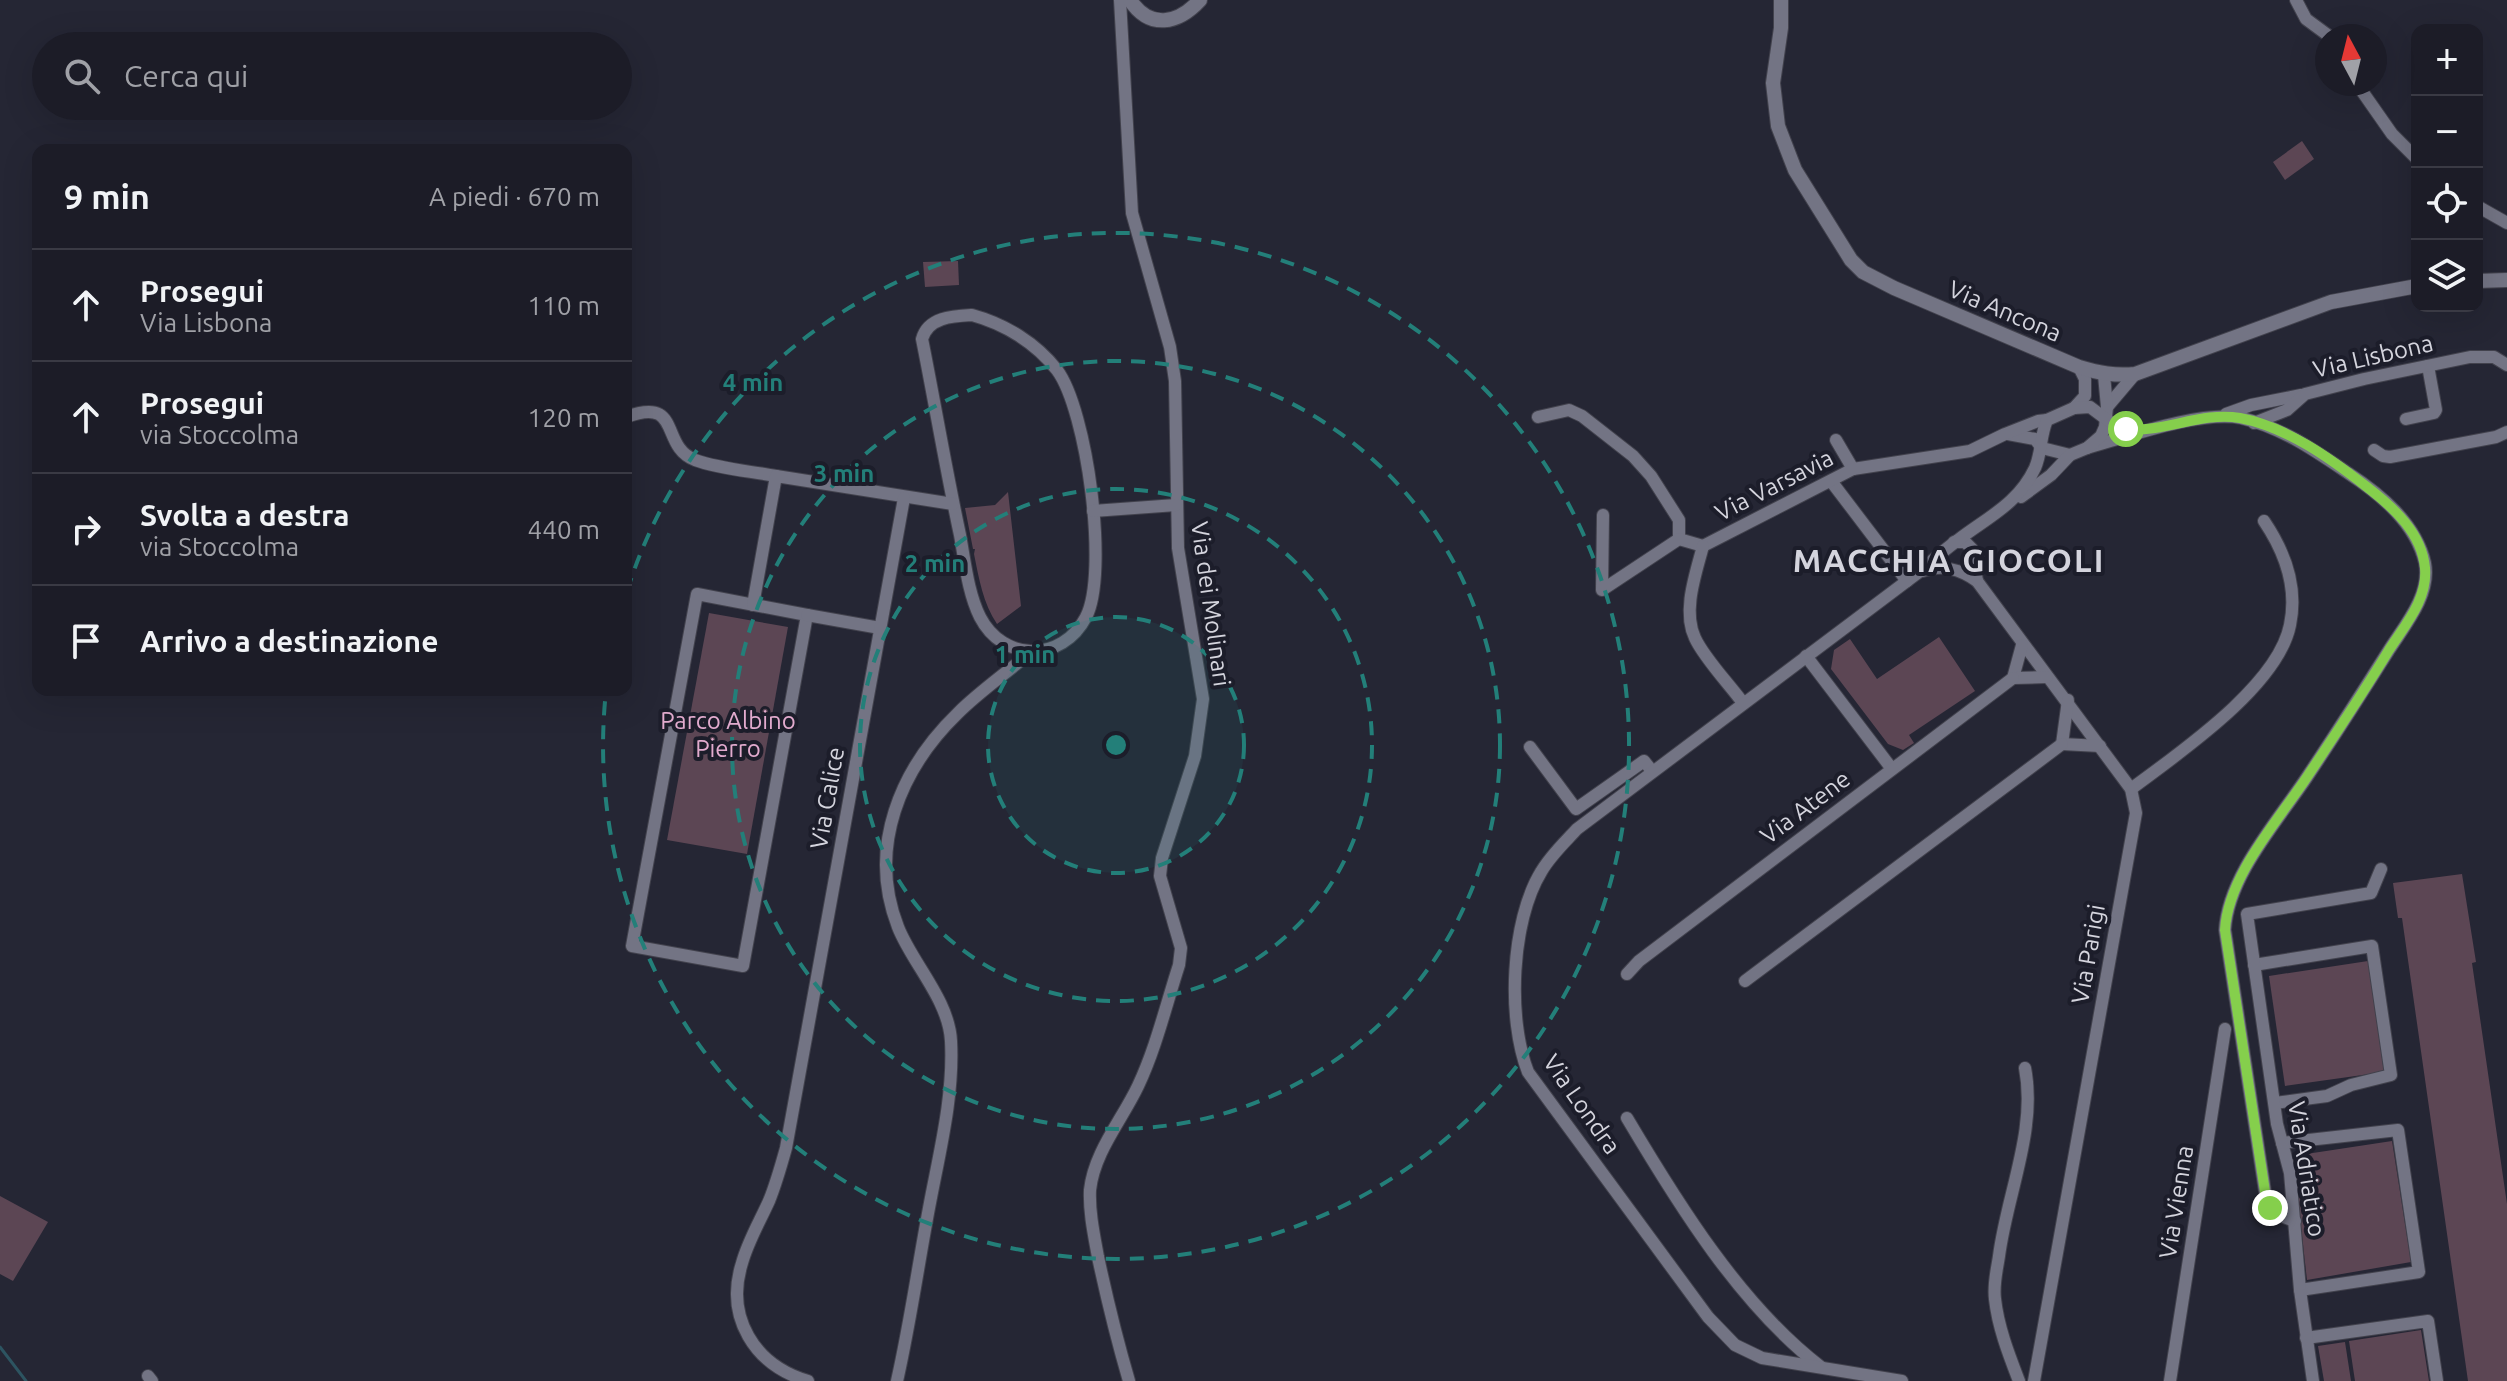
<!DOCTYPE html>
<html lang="it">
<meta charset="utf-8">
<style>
:root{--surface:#1c1c27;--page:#25252f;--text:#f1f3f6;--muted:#a0a1a7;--line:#3a3a44}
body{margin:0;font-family:Ubuntu,sans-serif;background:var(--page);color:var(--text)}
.controls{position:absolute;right:24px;top:24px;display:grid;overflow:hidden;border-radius:16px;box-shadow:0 8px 32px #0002}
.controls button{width:72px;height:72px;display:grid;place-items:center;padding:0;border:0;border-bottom:2px solid var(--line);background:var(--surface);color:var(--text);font:40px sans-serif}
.compass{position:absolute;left:2315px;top:24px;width:72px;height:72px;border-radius:50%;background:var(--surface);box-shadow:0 8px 32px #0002;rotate:353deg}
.stop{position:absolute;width:24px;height:24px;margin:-18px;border:6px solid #85cf4c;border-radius:50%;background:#fff}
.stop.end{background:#85cf4c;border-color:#fff;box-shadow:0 2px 8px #0008}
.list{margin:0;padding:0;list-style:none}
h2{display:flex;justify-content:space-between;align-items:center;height:104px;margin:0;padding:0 32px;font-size:34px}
h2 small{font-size:26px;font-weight:400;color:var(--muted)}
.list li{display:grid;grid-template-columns:52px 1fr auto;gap:24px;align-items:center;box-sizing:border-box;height:112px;padding:0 32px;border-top:2px solid var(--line)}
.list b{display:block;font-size:30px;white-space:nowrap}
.list p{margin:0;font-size:26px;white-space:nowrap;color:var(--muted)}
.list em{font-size:26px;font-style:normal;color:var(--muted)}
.icon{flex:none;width:44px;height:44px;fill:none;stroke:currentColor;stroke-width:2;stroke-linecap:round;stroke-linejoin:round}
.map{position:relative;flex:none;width:2507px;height:1381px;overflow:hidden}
.search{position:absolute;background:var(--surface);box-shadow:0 8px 32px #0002;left:32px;top:32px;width:600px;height:88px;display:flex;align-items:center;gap:20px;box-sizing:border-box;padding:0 28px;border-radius:44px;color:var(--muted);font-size:30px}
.panel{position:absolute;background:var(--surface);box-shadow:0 8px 32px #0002;left:32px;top:144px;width:600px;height:552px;border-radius:16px}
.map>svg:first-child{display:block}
.green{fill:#5c4654}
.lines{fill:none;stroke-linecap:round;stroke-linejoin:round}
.stream{stroke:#2d5461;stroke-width:3}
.minor-casing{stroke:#42424d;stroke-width:14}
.tertiary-casing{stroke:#42424d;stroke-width:16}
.minor{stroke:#737484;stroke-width:12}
.tertiary{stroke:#737484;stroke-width:14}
.route{stroke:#85cf4c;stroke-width:10}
.ring{fill:none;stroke:#237f79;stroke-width:4;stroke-dasharray:14 10}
.labels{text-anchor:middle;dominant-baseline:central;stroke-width:8;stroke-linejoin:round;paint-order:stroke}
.street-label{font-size:24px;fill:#d4d4dd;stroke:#1c1d2a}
.park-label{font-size:24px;fill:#e2abce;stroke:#1c1d2a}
.district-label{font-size:32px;font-weight:bold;letter-spacing:2px;fill:#d4d4dd;stroke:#1c1d2a}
.centre{fill:#237f79;stroke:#1c1d2a;stroke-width:4}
.ring-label{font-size:24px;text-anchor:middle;font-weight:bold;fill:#237f79;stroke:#1c1d2a;stroke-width:8;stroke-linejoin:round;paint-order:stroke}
</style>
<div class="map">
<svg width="2507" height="1381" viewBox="0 0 2507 1381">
<rect width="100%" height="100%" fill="#252634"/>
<!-- green -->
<g class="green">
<polygon points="2302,141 2314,159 2285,180 2273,162"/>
<polygon points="958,261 959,285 925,287 923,262"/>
<path d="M1008,492L1021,606L997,624C983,603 979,579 974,554L975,549H973L965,508L995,505Z"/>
<polygon points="709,613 788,627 747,854 667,840"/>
<polygon points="1939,637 1975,691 1909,735 1914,743 1903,750 1888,744 1831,669 1834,650 1850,639 1877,679"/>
<polygon points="2462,874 2476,962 2472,963 2507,1204 2507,1381 2468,1381 2402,918 2398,918 2393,883"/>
<polygon points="2368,961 2384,1072 2285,1086 2269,976"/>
<polygon points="2392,1141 2411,1262 2307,1280 2293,1156"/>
<polygon points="0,1196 48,1222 13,1281 0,1274"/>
<polygon points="2421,1330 2429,1381 2355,1381 2349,1341"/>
<polygon points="2345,1342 2351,1381 2324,1381 2318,1346"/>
</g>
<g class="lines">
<!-- stream -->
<polyline class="stream" points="0,1347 26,1381"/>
<!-- minor casing -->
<g class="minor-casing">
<g id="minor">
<path d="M1120,0L1132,213L1170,347L1175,381L1178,548L1203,699L1195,756L1162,858L1160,876L1181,948L1179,965C1166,1005 1156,1048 1138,1086C1122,1120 1094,1152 1090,1190C1089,1212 1094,1235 1098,1257C1107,1299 1117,1340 1129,1381"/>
<polyline points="2296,0 2306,19 2329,36"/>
<polyline points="2357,84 2392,134 2417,159"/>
<polyline points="2477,206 2507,223"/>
<path d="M972,315C1005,324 1036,343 1057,370C1087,410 1109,573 1086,617C1062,663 1003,662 980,617C968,593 965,562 960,535C946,470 935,404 922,339C928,317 953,316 972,315Z"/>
<polyline points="2107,407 2135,374"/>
<polyline points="2074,408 2085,396 2085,379 2079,367"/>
<polyline points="2226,414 2251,405 2301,395"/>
<path d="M626,417C683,396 659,446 695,460C720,469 750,471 776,476"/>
<polyline points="1538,417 1569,410 1582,416 1633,456 1651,476 1679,520 1679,539"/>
<polyline points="2406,419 2434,413 2436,410 2428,366"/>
<polyline points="2254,423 2287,410 2305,394 2364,379 2470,357 2494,357 2507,365"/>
<polyline points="2008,434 2035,439 2042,448 2070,455"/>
<polyline points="1836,440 1853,469"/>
<path d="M2087,448C2126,437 2202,410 2241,418C2281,427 2314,450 2348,473C2380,494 2416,523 2425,563C2431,595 2405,625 2389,650C2362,693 2335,735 2307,777C2277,822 2228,876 2225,930L2266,1198C2272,1213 2279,1216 2295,1221"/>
<polyline points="2374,450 2383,456 2390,457 2496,437 2507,432"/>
<polyline points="1831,481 1907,581"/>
<polyline points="2021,497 2051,475 2070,455 2087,448 2101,436 2105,427 2107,407 2104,375"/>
<polyline points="1093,511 1176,505"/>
<polyline points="1603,515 1602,590 1679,539 1703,546"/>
<polyline points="1954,542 1965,542 1972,549 1977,581"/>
<polyline points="1703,546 1853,469 1970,451 2005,434 2038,421 2047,420"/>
<path d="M1703,546C1696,573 1682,611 1695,638C1704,658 1730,685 1743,703"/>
<path d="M1922,571C1943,564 1960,569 1977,581L2131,789L2136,813L2034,1381"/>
<polygon points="697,594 807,615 743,966 632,946"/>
<polyline points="753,605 776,476 953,504"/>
<polyline points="807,615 880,628"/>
<polyline points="1806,656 1892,769"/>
<polyline points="2013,678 2022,645"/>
<polyline points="2013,678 2047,677"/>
<polyline points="2062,744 2068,700"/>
<polyline points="2062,744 2100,746"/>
<polyline points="1530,747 1576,809 1644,761 1652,771"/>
<path d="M2131,789C2179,753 2278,686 2290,625C2298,587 2285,552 2264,521"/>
<polyline points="2254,965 2372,946 2391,1075 2351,1085 2327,1096 2275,1103"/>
<polyline points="1627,974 1639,961 2013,678"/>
<polyline points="1745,981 2062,744"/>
<path d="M1627,1118C1678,1204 1741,1306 1821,1367"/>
<polyline points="2282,1143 2398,1130 2419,1272 2300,1290"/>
<polyline points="2306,1338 2428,1321 2437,1381"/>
<polyline points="148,1376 152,1381"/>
<path d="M808,1381C754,1365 725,1317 742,1263C748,1241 760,1221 769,1201C776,1184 781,1166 786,1148L904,498"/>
<path d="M897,1381C910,1324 918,1266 929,1208C939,1154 954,1097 951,1041C949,1000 912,963 898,927C867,848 900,769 958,713C980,691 1008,672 1032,651"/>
<path d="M1902,1381L1762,1358L1735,1345L1708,1317L1528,1072C1507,1019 1511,921 1541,872C1550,856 1564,843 1577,829L1919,572C1932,561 1944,550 1958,540C1988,517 2018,504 2035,468C2042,452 2040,436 2047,420L2074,408L2090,407L2114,425L2143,431"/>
<path d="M2019,1381C2009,1355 1998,1327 1995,1299C1993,1284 1997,1270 1999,1256C2007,1194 2037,1130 2025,1068"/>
<polyline points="2170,1381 2225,1029"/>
<polyline points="2313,1381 2300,1290 2290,1173 2277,1124 2247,914 2371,893 2381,869"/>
</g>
</g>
<!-- tertiary casing -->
<g class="tertiary-casing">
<g id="tertiary">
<path d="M1130,0C1150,30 1178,24 1200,0"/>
<path d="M1781,0V28L1773,83L1778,126L1795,170L1851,260L1863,272L1894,288L2079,367C2099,373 2115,376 2135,374L2331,302L2417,286"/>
<polyline points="2477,281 2507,280"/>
</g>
</g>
<!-- minor -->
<use href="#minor" class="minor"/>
<!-- tertiary -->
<use href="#tertiary" class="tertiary"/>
</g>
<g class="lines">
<!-- route -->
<path class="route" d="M2126,429C2164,433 2202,411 2240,418C2287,427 2330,458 2367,487C2393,507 2422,533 2425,568C2428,599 2405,625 2389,650C2363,693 2335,735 2307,777C2277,822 2228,876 2225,930L2266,1198L2270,1208"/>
</g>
<!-- distance rings -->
<circle cx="1116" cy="745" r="128" fill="#237f79" fill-opacity=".12"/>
<g class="ring">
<circle cx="1116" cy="745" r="128"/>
<circle cx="1116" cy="745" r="256"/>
<circle cx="1116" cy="745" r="384"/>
<path d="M627 591A513 513 0 1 1 606 691"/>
</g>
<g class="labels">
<!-- street labels -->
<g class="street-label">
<text transform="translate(2005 311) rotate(23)">Via Ancona</text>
<text transform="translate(2373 356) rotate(-13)">Via Lisbona</text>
<text transform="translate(1774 485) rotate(-27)">Via Varsavia</text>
<text transform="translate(1211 604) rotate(82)">Via dei Molinari</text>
<text transform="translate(827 798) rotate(-80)">Via Calice</text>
<text transform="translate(1805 807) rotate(-37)">Via Atene</text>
<text transform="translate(2088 954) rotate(-80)">Via Parigi</text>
<text transform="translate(1582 1104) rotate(55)">Via Londra</text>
<text transform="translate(2307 1169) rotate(81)">Via Adriatico</text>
<text transform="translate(2176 1202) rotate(-81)">Via Vienna</text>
</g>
<!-- park labels -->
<g class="park-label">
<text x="728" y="720">Parco Albino<tspan x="728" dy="28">Pierro</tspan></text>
</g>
<!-- district labels -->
<g class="district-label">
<text x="1949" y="560">MACCHIA GIOCOLI</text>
</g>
</g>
<circle cx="1116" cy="745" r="12" class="centre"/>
<g class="ring-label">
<text x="753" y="391">4 min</text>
<text x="844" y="482">3 min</text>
<text x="935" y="572">2 min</text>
<text x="1025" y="663">1 min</text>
</g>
</svg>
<div class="controls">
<button>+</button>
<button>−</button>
<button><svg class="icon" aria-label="locate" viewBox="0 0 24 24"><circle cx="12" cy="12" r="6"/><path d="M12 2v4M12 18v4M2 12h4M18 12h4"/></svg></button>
<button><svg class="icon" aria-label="layers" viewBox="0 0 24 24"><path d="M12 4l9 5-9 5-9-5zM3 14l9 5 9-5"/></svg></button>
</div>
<svg class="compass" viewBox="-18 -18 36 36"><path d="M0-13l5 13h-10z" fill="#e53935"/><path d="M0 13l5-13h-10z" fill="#a0a1a7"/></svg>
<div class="stop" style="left:2126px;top:429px"></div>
<div class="stop end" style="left:2270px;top:1208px"></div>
<div class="search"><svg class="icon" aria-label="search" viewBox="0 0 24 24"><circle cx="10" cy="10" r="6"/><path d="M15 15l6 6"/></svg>Cerca qui</div>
<section class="panel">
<h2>9 min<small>A piedi · 670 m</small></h2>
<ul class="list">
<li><svg class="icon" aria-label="ahead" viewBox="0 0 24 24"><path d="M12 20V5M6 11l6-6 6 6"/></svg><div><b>Prosegui</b><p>Via Lisbona</p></div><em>110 m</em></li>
<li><svg class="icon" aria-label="ahead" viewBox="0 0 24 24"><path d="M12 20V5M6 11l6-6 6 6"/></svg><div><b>Prosegui</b><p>via Stoccolma</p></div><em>120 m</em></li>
<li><svg class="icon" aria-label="right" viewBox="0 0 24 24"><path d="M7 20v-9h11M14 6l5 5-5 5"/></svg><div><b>Svolta a destra</b><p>via Stoccolma</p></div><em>440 m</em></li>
<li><svg class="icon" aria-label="arrive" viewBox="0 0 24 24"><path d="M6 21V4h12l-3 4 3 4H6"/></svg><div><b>Arrivo a destinazione</b></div></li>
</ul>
</section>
</div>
